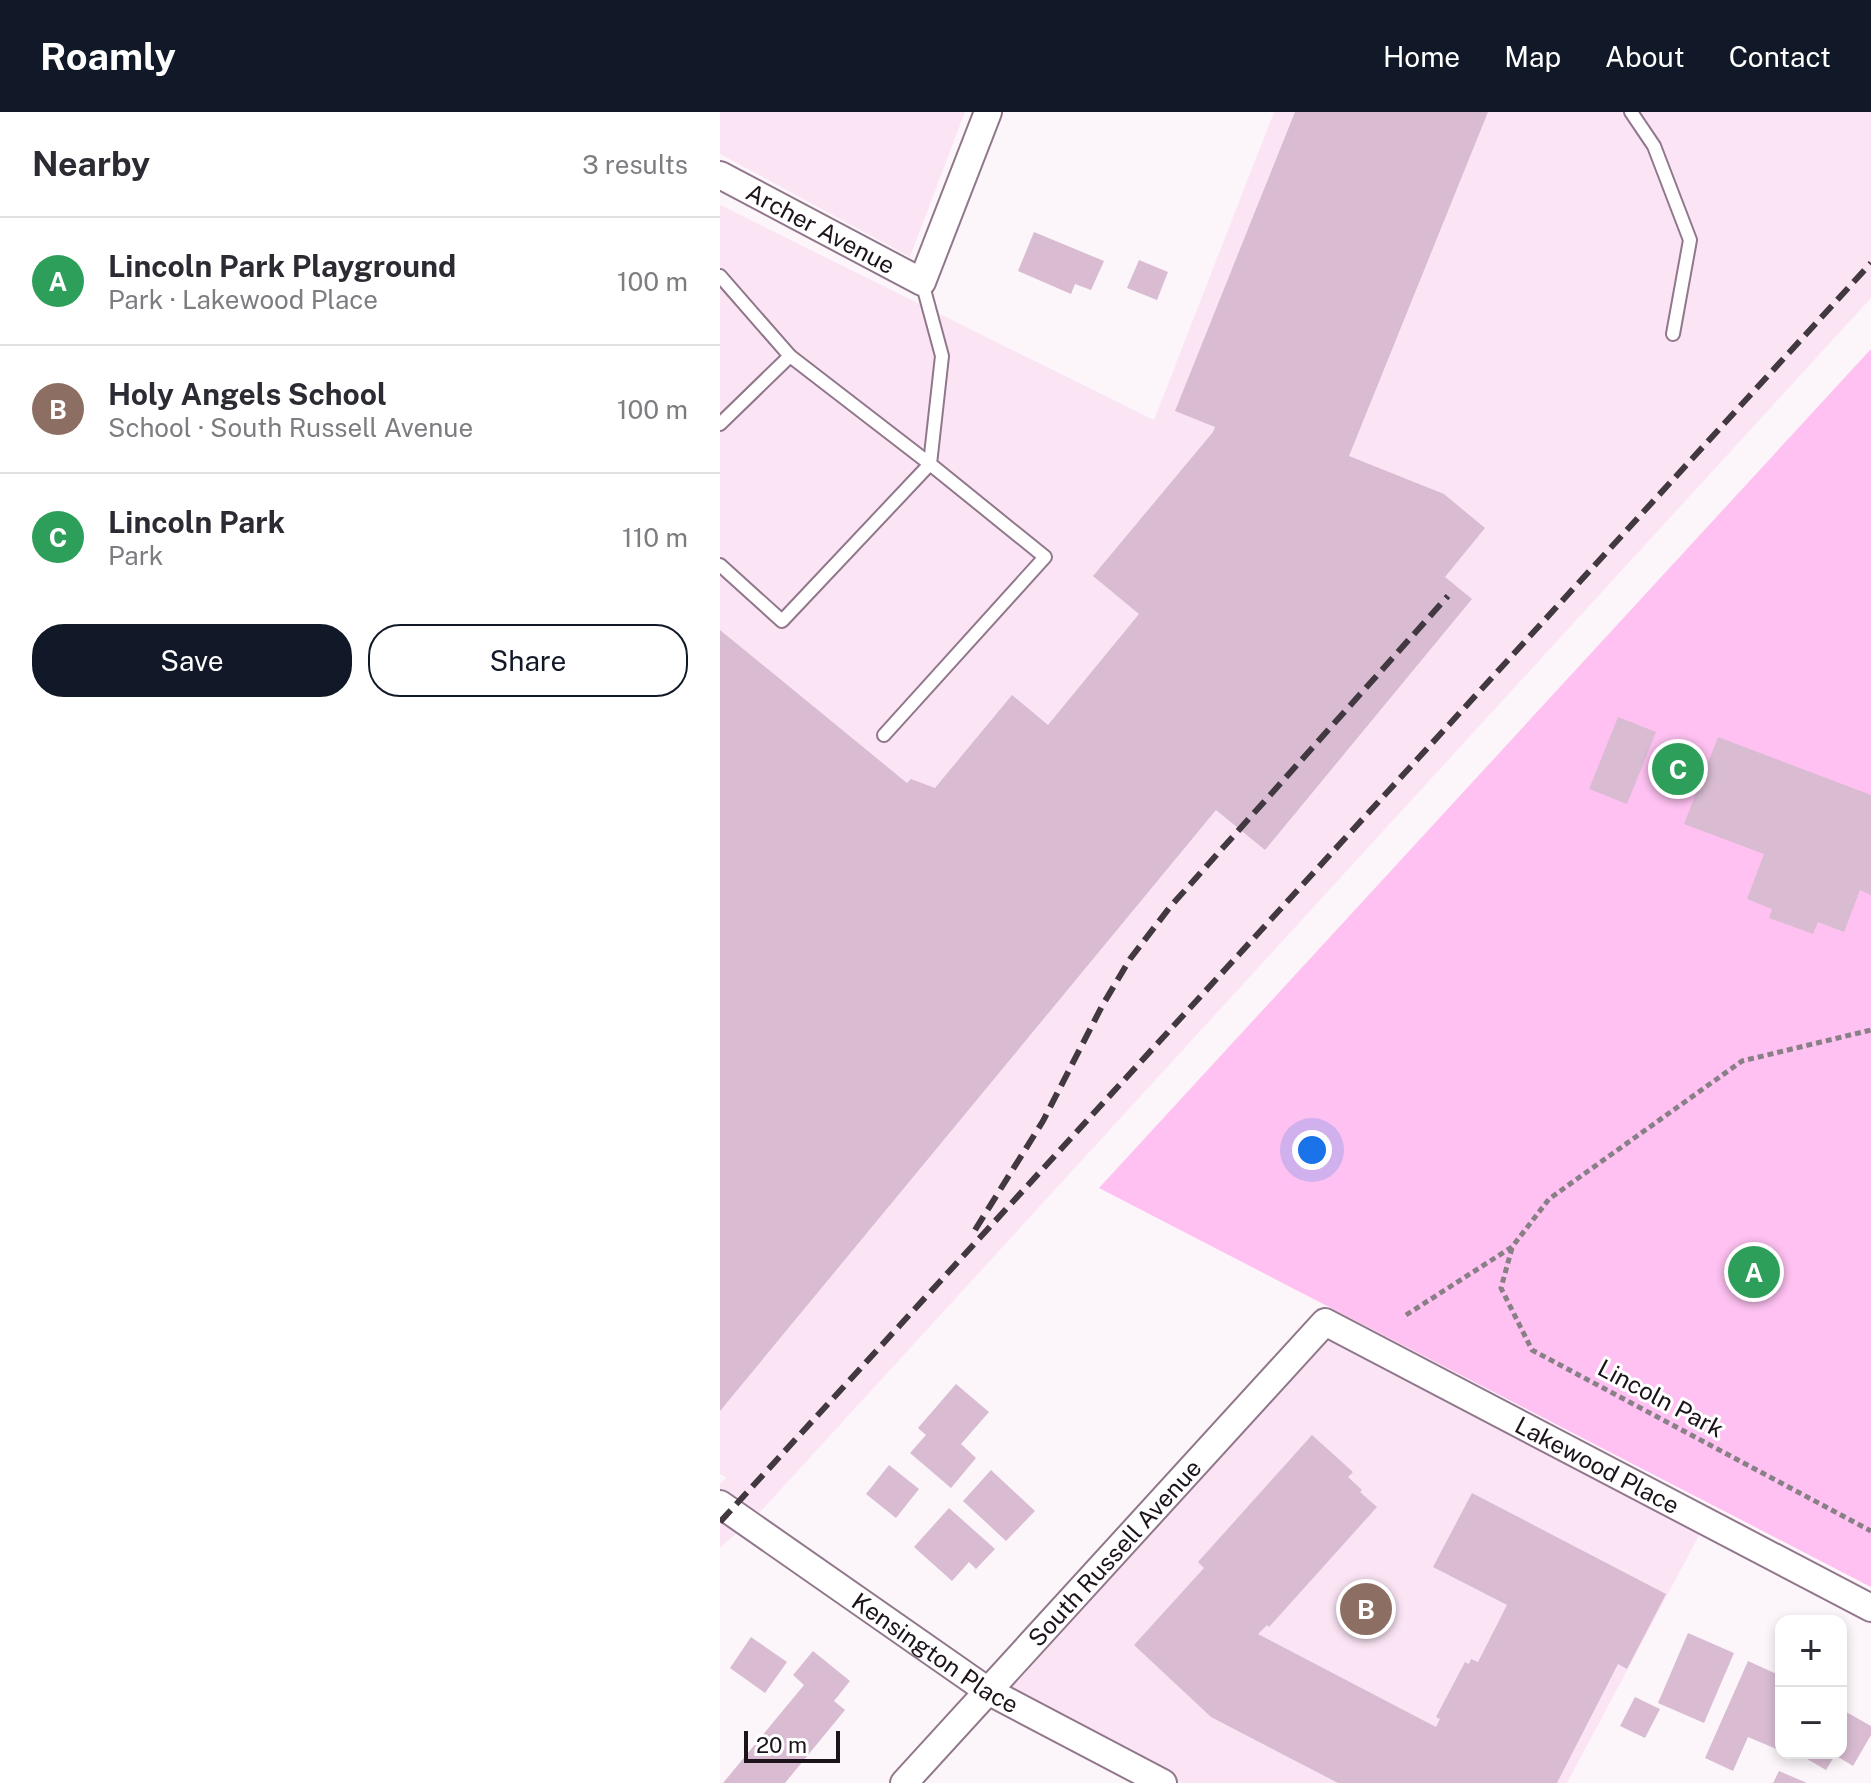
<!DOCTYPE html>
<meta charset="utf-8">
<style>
:root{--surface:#fff;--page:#f2f2f3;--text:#2b2b33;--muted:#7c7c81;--line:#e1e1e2;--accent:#111827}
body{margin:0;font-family:"Public Sans",sans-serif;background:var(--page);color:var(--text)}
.controls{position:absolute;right:24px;bottom:24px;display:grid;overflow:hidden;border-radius:16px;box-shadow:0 4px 12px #0003}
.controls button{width:72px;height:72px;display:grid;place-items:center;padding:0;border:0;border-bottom:2px solid var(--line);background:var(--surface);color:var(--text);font:40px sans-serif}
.scale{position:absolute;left:24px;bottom:20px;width:96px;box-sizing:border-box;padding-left:8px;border:4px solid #1d131b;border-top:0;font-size:22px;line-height:28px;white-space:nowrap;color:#1d131b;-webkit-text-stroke:6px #fff;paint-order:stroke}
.you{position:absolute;left:592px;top:1038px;width:28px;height:28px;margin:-20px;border:6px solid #fff;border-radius:50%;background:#1a73e8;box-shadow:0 0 0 12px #1a73e833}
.badge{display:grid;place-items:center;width:52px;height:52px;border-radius:50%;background:var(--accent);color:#fff;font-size:26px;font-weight:700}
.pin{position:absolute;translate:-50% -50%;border:4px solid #fff;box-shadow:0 2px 8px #0006}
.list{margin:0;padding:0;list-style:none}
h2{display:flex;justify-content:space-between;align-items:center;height:104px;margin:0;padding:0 32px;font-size:34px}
h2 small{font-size:26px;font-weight:400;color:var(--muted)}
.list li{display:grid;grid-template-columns:52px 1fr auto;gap:24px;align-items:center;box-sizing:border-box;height:128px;padding:0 32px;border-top:2px solid var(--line)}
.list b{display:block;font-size:30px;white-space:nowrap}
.list p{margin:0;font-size:26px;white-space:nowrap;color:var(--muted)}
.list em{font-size:26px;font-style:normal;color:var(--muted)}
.actions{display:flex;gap:16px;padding:24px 32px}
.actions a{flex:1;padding:18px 0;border:2px solid var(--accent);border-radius:32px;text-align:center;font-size:28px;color:var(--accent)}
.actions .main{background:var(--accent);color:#fff}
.map{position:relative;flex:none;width:1151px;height:1671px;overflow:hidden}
header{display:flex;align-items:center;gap:48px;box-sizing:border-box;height:112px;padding:0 40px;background:var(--accent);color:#fff}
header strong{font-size:38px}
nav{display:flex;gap:44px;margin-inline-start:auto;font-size:28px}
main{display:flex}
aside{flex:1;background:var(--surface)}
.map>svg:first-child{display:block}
.built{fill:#fbe5f5}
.green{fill:#fec1f1}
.building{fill:#d9bcd2}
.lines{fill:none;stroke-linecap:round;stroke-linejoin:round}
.service-casing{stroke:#91778b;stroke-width:16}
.minor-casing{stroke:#91778b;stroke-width:30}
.path{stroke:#888086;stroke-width:5;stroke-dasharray:6 4;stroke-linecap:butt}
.service{stroke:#fff;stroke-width:12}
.minor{stroke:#fff;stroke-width:26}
.rail{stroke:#423840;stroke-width:6;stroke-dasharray:16 8;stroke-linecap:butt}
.labels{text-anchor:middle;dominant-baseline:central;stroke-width:6;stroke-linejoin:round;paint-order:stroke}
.street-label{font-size:24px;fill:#1d131b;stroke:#fff}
</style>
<header>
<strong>Roamly</strong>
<nav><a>Home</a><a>Map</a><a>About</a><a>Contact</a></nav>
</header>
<main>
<aside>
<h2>Nearby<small>3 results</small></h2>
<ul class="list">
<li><span class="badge" style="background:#2e9e5b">A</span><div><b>Lincoln Park Playground</b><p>Park · Lakewood Place</p></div><em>100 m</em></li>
<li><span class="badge" style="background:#8d6e63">B</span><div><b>Holy Angels School</b><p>School · South Russell Avenue</p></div><em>100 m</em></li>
<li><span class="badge" style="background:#2e9e5b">C</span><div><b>Lincoln Park</b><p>Park</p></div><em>110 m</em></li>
</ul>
<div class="actions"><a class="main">Save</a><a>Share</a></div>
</aside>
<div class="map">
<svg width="1151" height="1671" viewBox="0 0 1151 1671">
<rect width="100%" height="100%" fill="#fcf6fb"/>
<!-- built -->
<g class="built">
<polygon points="0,0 245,0 190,145 0,42"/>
<polygon points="554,0 1151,0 1151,186 41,1399 0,1436 0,1371 7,1366 0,1362 0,93 434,308"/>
<polygon points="607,1219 982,1418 847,1671 460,1671 279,1577"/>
</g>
<!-- green -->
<polygon class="green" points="1151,237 1151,1475 379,1076"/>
<!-- building -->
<g class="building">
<polygon points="575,0 768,0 629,344 724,382 765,416 725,465 752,487 545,738 496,698 0,1299 0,518 187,671 191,667 215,676 292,583 328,613 419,502 373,464 493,320 495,315 455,299"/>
<polygon points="314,120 384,149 371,178 355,172 351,182 298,159"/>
<polygon points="419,148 448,160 437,188 407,176"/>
<polygon points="898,605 936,620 907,692 869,677"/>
<polygon points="998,625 1151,683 1151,783 1140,778 1124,820 1098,810 1093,822 1049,806 1052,797 1027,787 1044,742 964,712"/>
<polygon points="236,1272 269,1300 241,1332 256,1346 231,1376 190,1341 206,1323 198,1316"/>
<polygon points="592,1323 633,1360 628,1365 642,1378 640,1380 657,1395 549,1515 547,1513 538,1522 716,1615 720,1607 716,1605 745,1550 749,1552 751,1547 758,1550 787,1493 713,1455 752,1381 946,1482 907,1557 898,1552 837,1671 618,1671 491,1605 414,1533 484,1456 478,1450"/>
<polygon points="169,1353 199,1377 176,1406 146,1382"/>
<polygon points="271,1358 315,1399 286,1429 243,1389"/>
<polygon points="229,1396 275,1437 256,1457 249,1450 232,1469 194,1435"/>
<polygon points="968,1521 1014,1541 984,1611 938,1591"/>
<polygon points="31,1525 67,1550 45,1581 10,1556"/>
<polygon points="93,1539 130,1569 114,1589 125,1598 65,1671 3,1671 84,1573 73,1563"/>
<polygon points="1028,1549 1061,1564 1061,1639 1028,1625 1013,1659 985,1646"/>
<polygon points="915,1585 940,1597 925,1626 900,1614"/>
<polygon points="1121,1597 1151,1614 1151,1623 1133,1654 1115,1643 1106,1658 1082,1644 1083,1641 1121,1641"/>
<polygon points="1059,1659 1087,1671 1053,1671"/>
</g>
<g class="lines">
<!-- service casing -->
<g class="service-casing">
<g id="service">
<polyline points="911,0 934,34 970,128 953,222"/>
<polyline points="0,164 70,244"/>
<polyline points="0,312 70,244 210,352 62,509 0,453"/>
<polyline points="164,623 325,445 210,352 222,244 202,170"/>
</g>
</g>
<!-- minor casing -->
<g class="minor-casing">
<g id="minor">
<path id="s1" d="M0,63L202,170L268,0"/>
<path id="s2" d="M0,1392L268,1579L443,1671"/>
<path id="s3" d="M184,1671L605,1210L1151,1496"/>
</g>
</g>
<!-- path -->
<g class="path">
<polyline points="792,1136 781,1176 812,1238 1151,1419"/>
<polyline points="686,1203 792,1135 829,1087 1022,949 1151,918"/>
</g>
<!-- service -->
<use href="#service" class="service"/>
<!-- minor -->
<use href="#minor" class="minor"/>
<!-- rail -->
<g class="rail">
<polyline points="255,1118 323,1009 382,894 410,847 450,795 728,484"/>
<polyline points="0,1410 1151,151"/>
</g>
</g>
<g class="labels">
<!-- street labels -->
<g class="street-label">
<text stroke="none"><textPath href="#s1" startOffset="114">Archer Avenue</textPath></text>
<text transform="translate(941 1286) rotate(28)">Lincoln Park</text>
<text stroke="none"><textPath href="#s3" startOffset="932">Lakewood Place</textPath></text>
<text stroke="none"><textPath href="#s3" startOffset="312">South Russell Avenue</textPath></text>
<text stroke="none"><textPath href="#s2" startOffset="262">Kensington Place</textPath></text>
</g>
</g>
</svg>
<div class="controls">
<button>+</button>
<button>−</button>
</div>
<div class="scale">20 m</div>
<div class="you"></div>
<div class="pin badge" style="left:1034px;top:1160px;background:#2e9e5b">A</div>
<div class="pin badge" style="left:646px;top:1497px;background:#8d6e63">B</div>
<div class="pin badge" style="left:958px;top:657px;background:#2e9e5b">C</div>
</div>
</main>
